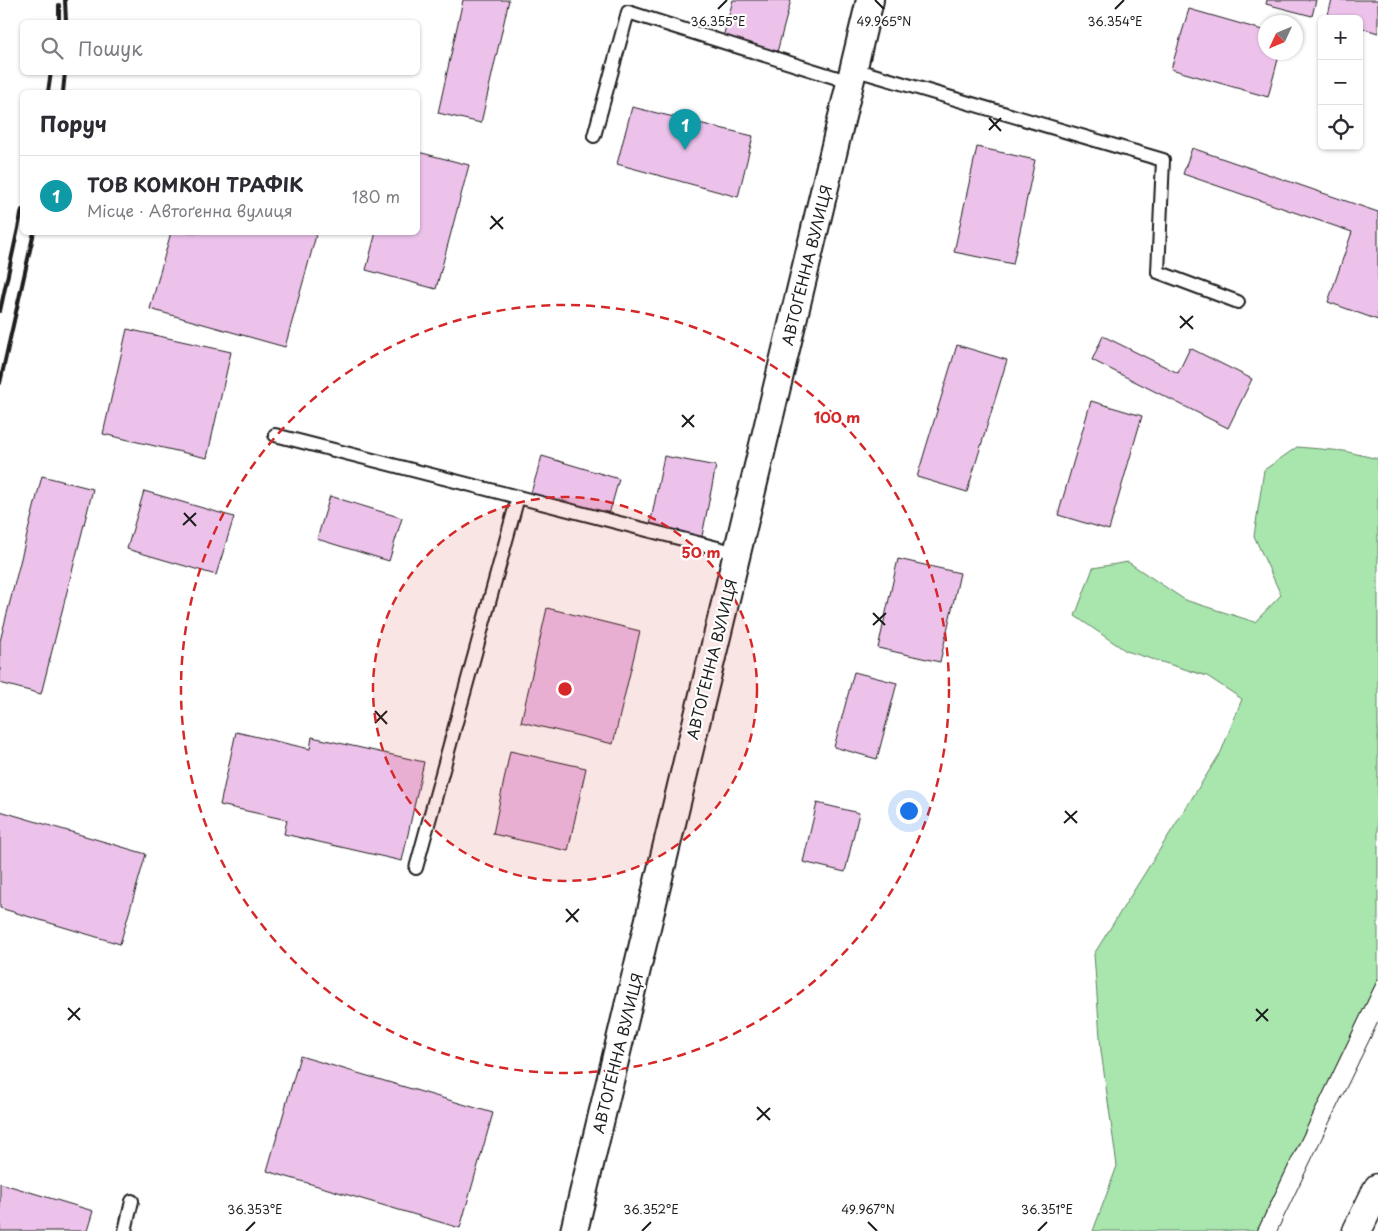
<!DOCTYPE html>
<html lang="uk">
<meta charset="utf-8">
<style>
:root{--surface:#fff;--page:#f2f2f3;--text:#2b2b33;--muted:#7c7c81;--line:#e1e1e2;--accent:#111827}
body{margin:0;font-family:"Playpen Sans",sans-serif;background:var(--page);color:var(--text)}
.controls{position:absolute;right:15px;top:15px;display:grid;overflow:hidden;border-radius:8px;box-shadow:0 1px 4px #0004}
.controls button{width:45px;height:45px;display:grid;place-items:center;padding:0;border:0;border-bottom:1px solid var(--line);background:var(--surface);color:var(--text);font:25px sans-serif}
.compass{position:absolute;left:1258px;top:15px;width:45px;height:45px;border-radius:50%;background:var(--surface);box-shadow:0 1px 4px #0004;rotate:226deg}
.you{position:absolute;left:908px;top:810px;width:18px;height:18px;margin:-12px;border:4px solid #fff;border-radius:50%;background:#1a73e8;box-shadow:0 0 0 8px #1a73e833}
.badge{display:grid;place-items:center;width:32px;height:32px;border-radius:50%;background:var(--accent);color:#fff;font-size:16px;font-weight:700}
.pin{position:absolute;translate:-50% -41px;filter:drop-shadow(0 1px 2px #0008)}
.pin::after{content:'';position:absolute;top:26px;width:18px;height:15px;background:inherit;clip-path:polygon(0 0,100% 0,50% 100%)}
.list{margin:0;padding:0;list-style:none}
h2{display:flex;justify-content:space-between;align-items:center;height:65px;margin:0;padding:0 20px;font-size:21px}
h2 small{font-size:16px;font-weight:400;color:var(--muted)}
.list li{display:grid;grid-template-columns:32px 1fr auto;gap:15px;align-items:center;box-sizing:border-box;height:80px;padding:0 20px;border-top:1px solid var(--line)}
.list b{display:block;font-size:19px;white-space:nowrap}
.list p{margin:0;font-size:16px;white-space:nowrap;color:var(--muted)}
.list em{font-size:16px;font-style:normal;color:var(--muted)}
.icon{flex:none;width:28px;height:28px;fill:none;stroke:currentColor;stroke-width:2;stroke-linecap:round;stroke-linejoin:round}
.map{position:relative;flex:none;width:1378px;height:1231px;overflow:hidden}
.search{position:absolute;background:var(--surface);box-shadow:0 1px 4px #0004;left:20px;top:20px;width:400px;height:55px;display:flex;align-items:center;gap:12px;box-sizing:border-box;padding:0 18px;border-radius:8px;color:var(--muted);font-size:19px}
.panel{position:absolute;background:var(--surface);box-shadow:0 1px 4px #0004;left:20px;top:90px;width:400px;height:145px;border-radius:8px}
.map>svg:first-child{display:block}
.green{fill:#a8e6ad;stroke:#628164}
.building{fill:#ecc2ea;stroke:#1c1c1c}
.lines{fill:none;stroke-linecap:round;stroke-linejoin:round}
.lane-casing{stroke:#1c1c1c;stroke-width:16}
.street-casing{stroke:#1c1c1c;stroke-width:30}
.secondary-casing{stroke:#1c1c1c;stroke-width:31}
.lane{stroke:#fff;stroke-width:12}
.street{stroke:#fff;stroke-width:26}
.secondary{stroke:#fff;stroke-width:28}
.tram{stroke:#1c1c1c;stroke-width:1}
.rail{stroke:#1c1c1c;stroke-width:4}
.ticks{fill:none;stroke:#1c1c1c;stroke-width:2}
.ring{fill:none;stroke:#d62828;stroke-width:2.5;stroke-dasharray:9 6}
.labels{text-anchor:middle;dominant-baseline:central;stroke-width:4.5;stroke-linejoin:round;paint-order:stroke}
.street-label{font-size:15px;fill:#1c1c1c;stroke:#fff}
.ticks-label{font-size:12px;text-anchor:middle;fill:#1c1c1c;stroke:#fff;stroke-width:4.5;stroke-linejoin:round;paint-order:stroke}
.centre{fill:#d62828;stroke:#fff;stroke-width:2.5}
.ring-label{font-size:15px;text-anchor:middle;font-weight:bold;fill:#d62828;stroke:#fff;stroke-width:4.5;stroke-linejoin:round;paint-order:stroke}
</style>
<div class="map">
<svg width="1378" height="1231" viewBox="0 0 1378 1231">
<rect width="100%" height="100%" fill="#fff"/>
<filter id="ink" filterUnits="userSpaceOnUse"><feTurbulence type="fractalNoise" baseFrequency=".02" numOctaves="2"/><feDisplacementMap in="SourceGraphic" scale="10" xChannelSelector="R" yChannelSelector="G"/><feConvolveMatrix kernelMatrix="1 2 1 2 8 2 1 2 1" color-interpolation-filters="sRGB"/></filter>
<g filter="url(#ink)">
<!-- green -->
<polygon class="green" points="1297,447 1344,451 1378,459 1378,979 1257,1231 1093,1231 1117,1166 1101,1051 1094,954 1221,752 1242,699 1207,676 1126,651 1075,616 1093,568 1128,562 1185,600 1255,622 1281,595 1254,536 1264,470"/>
<!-- building -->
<g class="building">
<polygon points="463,0 509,0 481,123 438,113"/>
<polygon points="733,0 791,0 776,56 722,41"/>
<polygon points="1267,0 1316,0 1312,16 1266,4"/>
<polygon points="1332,0 1378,0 1378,33 1359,27 1359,19 1332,19 1327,17"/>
<polygon points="1189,9 1266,31 1266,52 1280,52 1268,97 1171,69"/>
<polygon points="632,107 753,136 738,197 617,164"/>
<polygon points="977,147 1035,160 1013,264 954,252"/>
<polygon points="1192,148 1378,212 1378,320 1328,302 1352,232 1183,174"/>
<polygon points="418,152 469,165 436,289 366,270 376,232 418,232"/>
<polygon points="171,232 317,232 285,347 150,309"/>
<polygon points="127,329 231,352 207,458 103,434"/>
<polygon points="1103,336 1178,373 1190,348 1252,379 1228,428 1092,360"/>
<polygon points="957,345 1007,360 967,492 917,477"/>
<polygon points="1091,401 1142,416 1109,530 1058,515"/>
<polygon points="542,456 619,479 608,518 530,496"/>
<polygon points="664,456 716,466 701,541 649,530"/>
<polygon points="42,476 93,489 41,694 0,683 0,641"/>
<polygon points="144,491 234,517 216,575 127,549"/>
<polygon points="330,496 402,518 389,561 317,539"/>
<polygon points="898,559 960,573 940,662 878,648"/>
<polygon points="547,608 640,631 613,744 521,722"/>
<polygon points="854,672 897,683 877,759 834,747"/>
<polygon points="236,732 310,749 312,737 424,762 402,861 284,834 287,820 220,805"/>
<polygon points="510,751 586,768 568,851 493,834"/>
<polygon points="817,803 859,813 845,872 803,862"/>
<polygon points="0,811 146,854 120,944 0,908"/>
<polygon points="300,1056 493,1113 460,1228 267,1171"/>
<polygon points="0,1183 93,1211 87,1231 0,1231"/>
</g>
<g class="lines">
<!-- lane casing -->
<g class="lane-casing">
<g id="lane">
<polyline points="853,69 1163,160 1158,272 1238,302"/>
<polyline points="594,136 628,12 850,82"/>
<polyline points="275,435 737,553"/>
<polyline points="416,868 518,497"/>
<polyline points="125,1231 132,1201"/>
</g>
</g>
<!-- street casing -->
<g class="street-casing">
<polyline id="street" points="574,1231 870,0"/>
</g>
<!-- secondary casing -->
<g class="secondary-casing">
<polyline id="secondary" points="1357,1231 1378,1188"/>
</g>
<!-- lane -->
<use href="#lane" class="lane"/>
<!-- street -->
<use href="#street" class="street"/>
<!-- secondary -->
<use href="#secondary" class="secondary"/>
<!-- tram -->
<g class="tram">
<polyline points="1257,1231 1378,979"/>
<polyline points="1277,1231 1378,1022"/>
</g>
<!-- rail -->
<g class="rail">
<polyline points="65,0 66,22"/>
<polyline points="59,22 59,5"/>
<polyline points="48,92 51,72"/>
<polyline points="63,92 65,72"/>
<polyline points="0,311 22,210"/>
<polyline points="0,383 34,232"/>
</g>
</g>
</g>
<!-- ticks -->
<path class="ticks" d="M875,0L884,9M718,9L727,0M1115,9L1124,0M989,118L1001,131M989,130L1001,118M491,216L503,229M490,229L503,217M1180,316L1193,329M1180,328L1193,316M682,415L694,427M682,427L694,415M184,513L196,526M183,525L196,513M873,613L885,625M873,625L886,613M375,711L387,724M375,723L387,711M1065,811L1077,823M1064,823L1077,811M566,909L578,922M566,922L579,909M68,1008L80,1020M1256,1009L1268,1021M68,1020L80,1008M1256,1021L1268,1009M757,1107L770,1120M757,1120L770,1108M868,1222L877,1231M246,1231L255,1222M642,1231L651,1222M1038,1231L1047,1222"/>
<!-- distance rings -->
<circle cx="565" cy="689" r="192" fill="#d62828" fill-opacity=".12"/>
<g class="ring">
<circle cx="565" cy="689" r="192"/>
<circle cx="565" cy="689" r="384"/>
</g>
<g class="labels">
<!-- street labels -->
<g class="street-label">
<text transform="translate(806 265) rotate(-76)">АВТОҐЕННА ВУЛИЦЯ</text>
<text transform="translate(711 659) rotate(-76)">АВТОҐЕННА ВУЛИЦЯ</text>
<text transform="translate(617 1053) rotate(-76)">АВТОҐЕННА ВУЛИЦЯ</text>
</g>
</g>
<g class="ticks-label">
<text x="718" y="26">36.355°E</text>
<text x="1115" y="26">36.354°E</text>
<text x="884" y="26">49.965°N</text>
<text x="868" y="1214">49.967°N</text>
<text x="255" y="1214">36.353°E</text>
<text x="651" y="1214">36.352°E</text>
<text x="1047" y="1214">36.351°E</text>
</g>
<circle cx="565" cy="689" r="8" class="centre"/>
<g class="ring-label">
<text x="837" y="423">100 m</text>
<text x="701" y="558">50 m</text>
</g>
</svg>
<div class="controls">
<button>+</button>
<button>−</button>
<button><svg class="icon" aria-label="locate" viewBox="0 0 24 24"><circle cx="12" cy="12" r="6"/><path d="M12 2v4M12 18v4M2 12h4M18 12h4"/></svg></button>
</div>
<svg class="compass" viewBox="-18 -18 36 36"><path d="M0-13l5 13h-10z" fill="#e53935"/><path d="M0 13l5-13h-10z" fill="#7c7c81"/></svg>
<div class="you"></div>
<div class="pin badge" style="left:685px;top:150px;background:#0f9aa8">1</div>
<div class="search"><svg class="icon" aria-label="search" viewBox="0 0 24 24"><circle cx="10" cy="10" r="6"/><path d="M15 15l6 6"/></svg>Пошук</div>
<section class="panel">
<h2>Поруч<small></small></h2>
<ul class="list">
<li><span class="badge" style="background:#0f9aa8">1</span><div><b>ТОВ КОМКОН ТРАФІК</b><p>Місце · Автоґенна вулиця</p></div><em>180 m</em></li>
</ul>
</section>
</div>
